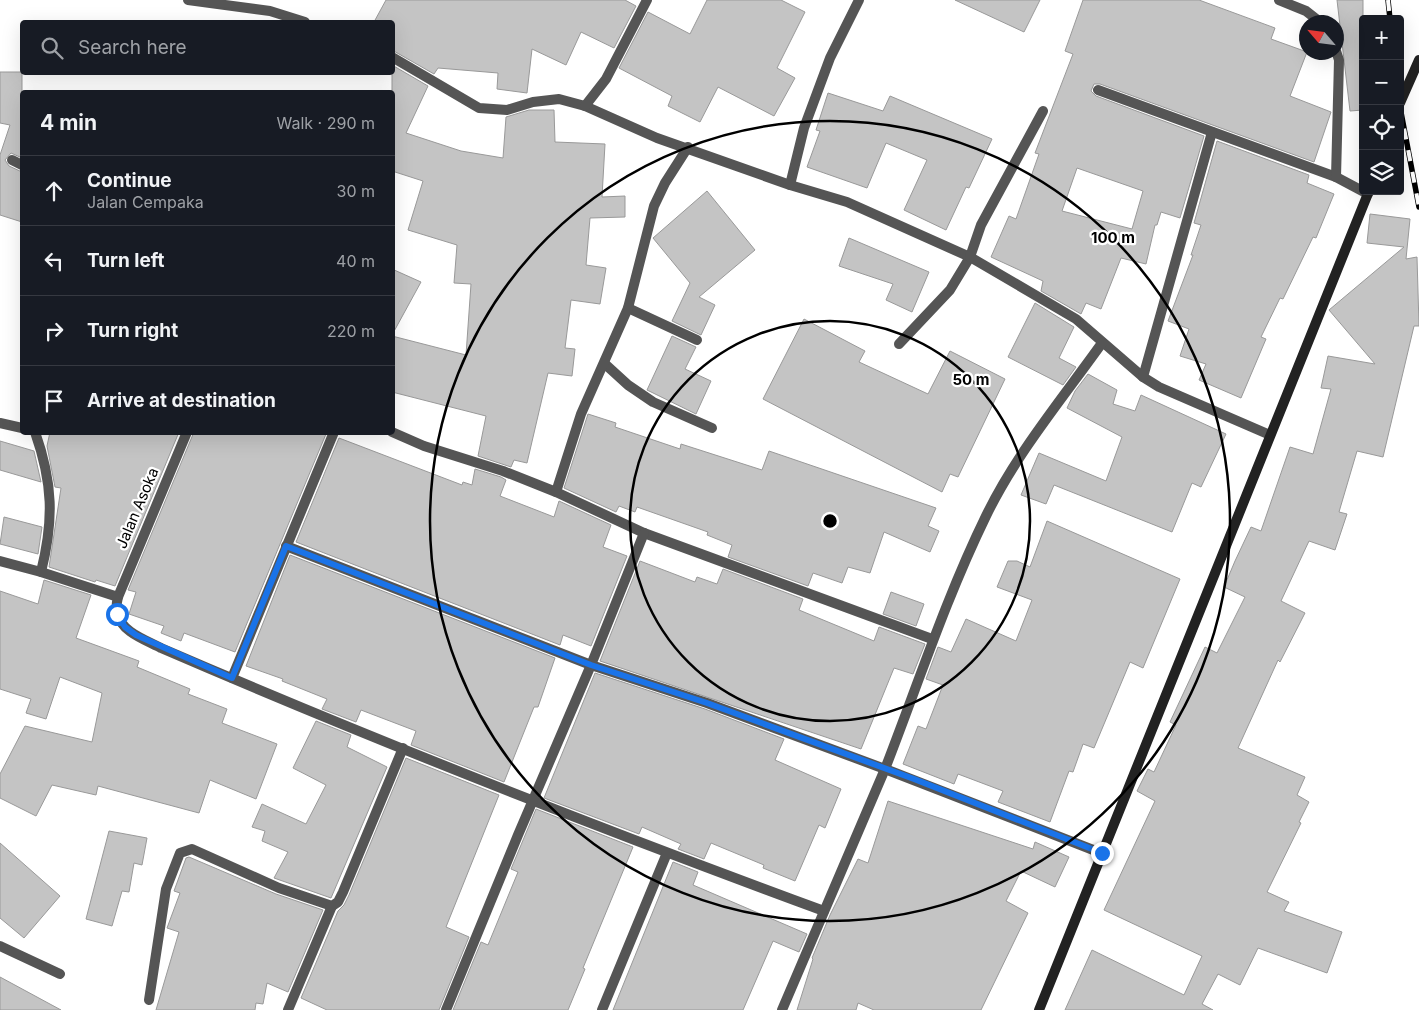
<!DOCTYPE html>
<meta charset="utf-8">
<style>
:root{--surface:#171b24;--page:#242831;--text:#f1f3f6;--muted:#9ea1a6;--line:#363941}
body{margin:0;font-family:Inter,sans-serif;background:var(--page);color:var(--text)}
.controls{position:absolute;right:15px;top:15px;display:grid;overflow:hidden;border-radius:5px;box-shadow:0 5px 20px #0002}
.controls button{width:45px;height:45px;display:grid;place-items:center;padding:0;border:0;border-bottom:1px solid var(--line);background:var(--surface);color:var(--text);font:25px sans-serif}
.compass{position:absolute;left:1299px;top:15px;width:45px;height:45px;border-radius:50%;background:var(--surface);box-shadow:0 5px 20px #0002;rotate:298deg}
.stop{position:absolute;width:15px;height:15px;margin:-11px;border:4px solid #1a73e8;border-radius:50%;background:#fff}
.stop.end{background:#1a73e8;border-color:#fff;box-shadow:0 1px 5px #0008}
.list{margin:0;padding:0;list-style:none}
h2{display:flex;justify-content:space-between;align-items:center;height:65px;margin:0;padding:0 20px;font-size:21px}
h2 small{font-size:16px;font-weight:400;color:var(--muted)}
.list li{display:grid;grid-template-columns:32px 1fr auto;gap:15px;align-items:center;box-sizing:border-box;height:70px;padding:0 20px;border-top:1px solid var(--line)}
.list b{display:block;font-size:19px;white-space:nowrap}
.list p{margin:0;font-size:16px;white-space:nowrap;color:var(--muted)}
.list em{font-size:16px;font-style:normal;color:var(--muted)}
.icon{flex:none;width:28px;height:28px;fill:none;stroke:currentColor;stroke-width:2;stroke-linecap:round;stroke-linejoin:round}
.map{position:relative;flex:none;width:1419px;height:1010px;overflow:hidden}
.search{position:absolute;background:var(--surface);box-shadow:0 5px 20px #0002;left:20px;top:20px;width:375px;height:55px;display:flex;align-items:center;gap:12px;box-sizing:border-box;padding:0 18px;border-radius:5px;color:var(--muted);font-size:19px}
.panel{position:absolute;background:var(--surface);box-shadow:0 5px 20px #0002;left:20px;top:90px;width:375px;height:345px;border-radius:5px}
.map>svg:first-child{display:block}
.building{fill:#c4c4c4;stroke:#999;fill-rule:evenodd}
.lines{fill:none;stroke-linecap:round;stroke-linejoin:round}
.lane{stroke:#555;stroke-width:10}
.street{stroke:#555;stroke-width:10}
.secondary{stroke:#222;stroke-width:10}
.rail-casing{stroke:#000;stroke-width:5.5}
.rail{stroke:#fff;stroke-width:4;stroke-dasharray:11;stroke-linecap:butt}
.route{stroke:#1a73e8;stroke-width:6}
.ring{fill:none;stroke:#000;stroke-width:2.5}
.labels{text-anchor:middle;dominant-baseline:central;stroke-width:4.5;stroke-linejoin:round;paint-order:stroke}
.street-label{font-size:15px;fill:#000;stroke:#fff}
.centre{fill:#000;stroke:#fff;stroke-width:2.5}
.ring-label{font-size:15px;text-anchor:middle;font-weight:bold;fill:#000;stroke:#fff;stroke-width:4.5;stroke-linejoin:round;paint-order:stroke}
</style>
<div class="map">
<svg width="1419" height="1010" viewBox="0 0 1419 1010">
<rect width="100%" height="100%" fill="#fff"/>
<!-- building -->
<g class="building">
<polygon points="386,0 625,0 636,6 614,48 581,32 566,65 532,49 527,93 497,89 498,73 438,68 434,74 392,50 392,22 374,22"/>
<polygon points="707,0 781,0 805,12 777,68 795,78 774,116 718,87 700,122 668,106 672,96 619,68 648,12 690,34"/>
<polygon points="955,0 1040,0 1024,32"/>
<path d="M1083,0H1199L1275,28L1271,39L1307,52L1290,96L1331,112L1314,162L1100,84H1094L1091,91L1096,96L1204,136L1180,218L1161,212L1157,225H1155L1146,264L1121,258L1101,309L1086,303L1081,314L1041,291L1043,281L991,257L1009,216L1016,219L1039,154L1035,153L1073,54L1065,51ZM1077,168L1143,191L1132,229L1062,211Z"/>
<polygon points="1337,0 1363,0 1363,110 1350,111"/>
<polygon points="392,65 428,86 406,133 461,151 503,158 506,117 529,110 554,110 555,142 605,144 602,197 625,196 625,217 590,218 586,265 606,268 600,304 571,300 565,348 575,349 572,376 548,373 527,463 514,460 511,467 478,456 486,416 392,392 392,336 466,355 471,284 454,283 457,245 408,230 423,181 392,171"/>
<polygon points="0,72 22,72 22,158 11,153 5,160 9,166 22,172 22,222 0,215 0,155 10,125 0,123"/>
<polygon points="828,93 883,111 890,96 992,139 969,188 966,187 946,230 904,210 927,160 886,143 867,188 807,167 820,131 816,130"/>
<polygon points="1217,141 1309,175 1307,183 1334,194 1316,238 1313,237 1283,299 1280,298 1261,337 1266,339 1241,398 1199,380 1206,364 1180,356 1189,329 1168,321 1193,255 1191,255 1201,225 1194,223"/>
<polygon points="707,191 755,250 699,297 715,305 701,335 672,321 690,283 653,238"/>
<polygon points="1370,214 1410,219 1406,259 1417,257 1419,326 1414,326 1383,457 1357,451 1339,512 1347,514 1335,550 1309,541 1281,601 1305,613 1280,662 1278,660 1238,748 1305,777 1297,795 1309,802 1299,822 1301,823 1267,892 1289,902 1284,911 1342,932 1327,973 1258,948 1240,985 1218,974 1202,1004 1213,1010 1065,1010 1092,950 1184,995 1202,956 1104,910 1155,801 1137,791 1148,769 1154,772 1176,725 1170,722 1205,647 1217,653 1245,597 1224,587 1235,561 1251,527 1261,531 1290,447 1313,454 1331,389 1321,388 1328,356 1375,364 1329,310 1404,247 1367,243"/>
<polygon points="849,238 929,272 912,312 886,300 893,284 839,266"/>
<polygon points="392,269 421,282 392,335"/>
<polygon points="1035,303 1074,327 1059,358 1076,367 1063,385 1008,357"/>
<polygon points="804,319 865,351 859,362 928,394 950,351 1005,379 958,477 950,474 942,492 763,399"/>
<polygon points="672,336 696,347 685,369 711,381 696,414 647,390"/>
<polygon points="1088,374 1117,390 1113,404 1135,411 1141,395 1226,434 1201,487 1192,483 1172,532 1054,485 1046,504 1021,495 1039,453 1106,481 1122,437 1067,408 1075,391"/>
<polygon points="588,414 616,423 615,427 680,449 681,444 762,470 769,451 936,508 928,526 939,531 930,552 884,532 870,573 848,567 842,583 813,573 808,586 728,557 732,545 707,535 708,532 637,507 635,512 619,506 616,512 564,488"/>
<polygon points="50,432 179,432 115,586 96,580 95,582 49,567 61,488 55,487 47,446"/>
<polygon points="194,432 326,434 235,652 184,633 181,641 161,633 164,626 129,614 136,592 128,590"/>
<polygon points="339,438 462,485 463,482 472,485 475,469 501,477 506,480 500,496 554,517 559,501 611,525 603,547 627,556 591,646 563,635 560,645 296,542"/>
<polygon points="0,441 34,451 41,482 0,470"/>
<polygon points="4,517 42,527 38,554 0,544"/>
<polygon points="1047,521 1180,579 1143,668 1130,662 1094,748 1083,744 1073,772 1069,771 1050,822 998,802 1003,791 958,774 954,784 903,764 918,726 926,729 943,685 926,679 938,647 951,652 966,619 1016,641 1032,600 997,587 1008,561 1017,561 1030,567"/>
<polygon points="290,555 555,658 538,707 534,707 504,782 411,745 416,731 361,710 356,722 322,709 327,699 282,681 283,679 246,666"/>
<polygon points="640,561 695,582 697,577 717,584 723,569 803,599 799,610 874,641 879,627 925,644 913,674 894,668 861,749 600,661"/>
<polygon points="44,580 91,595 76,638 139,661 137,667 190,689 188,694 227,709 222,723 277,744 256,799 210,780 199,813 98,786 96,795 52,785 36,816 0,798 0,774 25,726 92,742 102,693 60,677 46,719 26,713 31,699 0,689 0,591 38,604"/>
<polygon points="891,592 924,604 916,626 883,614"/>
<polygon points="595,673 705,709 784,739 775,760 841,789 825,828 819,825 795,881 763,868 764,865 711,843 704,859 678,849 681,844 642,827 639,834 544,798"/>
<polygon points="316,721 351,735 347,747 387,767 331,898 274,878 288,852 262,841 265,831 252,827 262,804 306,824 326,785 293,768"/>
<polygon points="406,758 499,795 446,927 469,937 439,1010 327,1010 301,998 338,911 344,905 349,895"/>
<polygon points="888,801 1033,849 1035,842 1069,857 1055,887 1021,871 1006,901 1028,913 981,1010 874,1010 858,1003 856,1010 797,1010 813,959 812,958 830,915 858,859 868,863"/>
<polygon points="536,809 633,847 583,968 585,969 568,1010 453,1010 481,942 488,945 518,872 511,869"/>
<polygon points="109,831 147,838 142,865 134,863 129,892 122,891 112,926 86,919"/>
<polygon points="0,843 60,896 24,938 0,918"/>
<polygon points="189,857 276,894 323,910 288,992 267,983 263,1004 256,1003 255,1010 156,1010 179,932 167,928 180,893 174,891 186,858"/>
<polygon points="673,862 698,872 693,885 807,934 799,952 773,941 743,1010 613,1010"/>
<polygon points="0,977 61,1010 0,1010"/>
</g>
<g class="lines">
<!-- lane -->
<g class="lane">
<polyline points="628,308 697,340"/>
<polyline points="899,344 950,290 970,257"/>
<polyline points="605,364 628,385 653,402 712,428"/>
</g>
<!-- street -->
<g class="street">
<polyline points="188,0 270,11 305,22"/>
<polyline points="1279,0 1306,11 1320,22"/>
<polyline points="392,57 479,108 507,110 533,102 559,99 585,106 657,138 790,185 847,202 970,257 1076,319 1143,377 1159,387 1270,435"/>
<polyline points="1098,90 1336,177 1368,194"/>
<polyline points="585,106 606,79 647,0"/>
<polyline points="12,160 22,165"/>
<polyline points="1336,177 1339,60 1336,51"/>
<polyline points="790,185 804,128 830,58 859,0"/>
<polyline points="970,257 981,225 1043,111"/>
<polyline points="1143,377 1212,132"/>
<polyline points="0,423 22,428"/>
<path d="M187,432L118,597C117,601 116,608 117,613C121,632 146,640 161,648C379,742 601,829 824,911"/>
<polyline points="392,432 424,446 503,471 556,492 644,533 932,639"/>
<polyline points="556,492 581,414 628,308 654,206 665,183 688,147"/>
<path d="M286,546L591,665L707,703L885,769C918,684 946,598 986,516C1016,454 1062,399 1102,343"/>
<path d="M0,561L41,572C54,520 53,483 35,432"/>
<polyline points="41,572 118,597"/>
<polyline points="232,678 334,432"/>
<polyline points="0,946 60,974"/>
<polyline points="149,1000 166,889 180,853 192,849 279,888 332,906 338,902 343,892 403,748"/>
<polyline points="288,1010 332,906"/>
<polyline points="446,1010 518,835 591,665 644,533"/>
<polyline points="602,1010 667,853"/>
<polyline points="782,1010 885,769 1101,853"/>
</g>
<!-- secondary -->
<g class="secondary">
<polyline points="1400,103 1419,60"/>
<polyline points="1039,1010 1369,191"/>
</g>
<!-- rail casing -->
<g class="rail-casing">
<g id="rail">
<polyline points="1388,0 1390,19"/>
<polyline points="1400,107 1419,207"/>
</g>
</g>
<!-- rail -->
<use href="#rail" class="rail"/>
</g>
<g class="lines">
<!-- route -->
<polyline class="route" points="117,614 125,627 136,635 232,678 286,546 591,665 707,703 914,779 1102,853"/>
</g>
<!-- distance rings -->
<g class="ring">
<circle cx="830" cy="521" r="200"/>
<circle cx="830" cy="521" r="400"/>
</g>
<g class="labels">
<!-- street labels -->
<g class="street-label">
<text transform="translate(137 508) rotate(-67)">Jalan Asoka</text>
</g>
</g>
<circle cx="830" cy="521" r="8" class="centre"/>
<g class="ring-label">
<text x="1113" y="243">100 m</text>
<text x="971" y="385">50 m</text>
</g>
</svg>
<div class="controls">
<button>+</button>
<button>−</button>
<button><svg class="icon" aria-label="locate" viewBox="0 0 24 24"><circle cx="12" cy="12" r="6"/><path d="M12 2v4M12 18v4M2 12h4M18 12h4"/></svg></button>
<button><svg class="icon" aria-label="layers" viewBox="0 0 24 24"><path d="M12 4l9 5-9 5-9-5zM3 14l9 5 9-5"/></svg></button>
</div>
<svg class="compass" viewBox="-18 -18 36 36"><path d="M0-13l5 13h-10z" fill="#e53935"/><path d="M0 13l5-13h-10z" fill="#9ea1a6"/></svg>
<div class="stop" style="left:117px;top:614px"></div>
<div class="stop end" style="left:1102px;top:853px"></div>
<div class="search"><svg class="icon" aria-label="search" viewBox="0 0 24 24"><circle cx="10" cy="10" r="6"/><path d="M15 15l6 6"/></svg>Search here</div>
<section class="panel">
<h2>4 min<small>Walk · 290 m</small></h2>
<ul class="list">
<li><svg class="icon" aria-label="ahead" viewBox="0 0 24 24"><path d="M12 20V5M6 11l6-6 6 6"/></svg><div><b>Continue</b><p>Jalan Cempaka</p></div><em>30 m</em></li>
<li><svg class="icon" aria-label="left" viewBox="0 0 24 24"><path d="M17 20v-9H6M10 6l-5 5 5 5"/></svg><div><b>Turn left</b></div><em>40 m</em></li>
<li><svg class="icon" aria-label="right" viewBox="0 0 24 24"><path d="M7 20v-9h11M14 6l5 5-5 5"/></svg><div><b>Turn right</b></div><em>220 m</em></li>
<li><svg class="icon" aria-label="arrive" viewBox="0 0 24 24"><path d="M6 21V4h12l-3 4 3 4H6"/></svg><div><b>Arrive at destination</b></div></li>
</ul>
</section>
</div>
